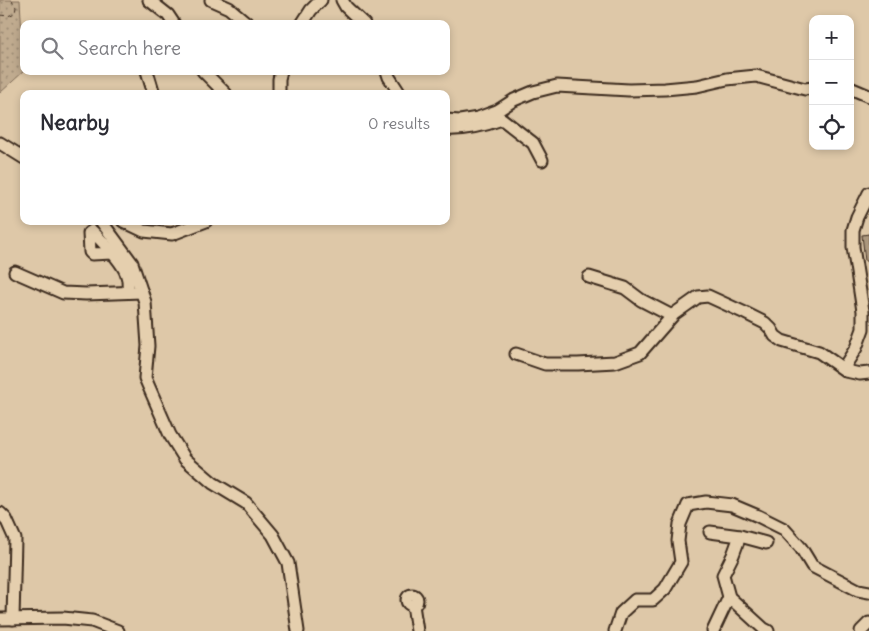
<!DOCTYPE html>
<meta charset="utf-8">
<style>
:root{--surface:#fff;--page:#f7f7f7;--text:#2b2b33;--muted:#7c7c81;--line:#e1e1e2}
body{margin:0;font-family:Delius,sans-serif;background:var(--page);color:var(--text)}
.controls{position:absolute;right:15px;top:15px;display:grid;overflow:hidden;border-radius:10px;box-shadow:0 2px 8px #0003}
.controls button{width:45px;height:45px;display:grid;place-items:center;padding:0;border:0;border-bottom:1px solid var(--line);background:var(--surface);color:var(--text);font:25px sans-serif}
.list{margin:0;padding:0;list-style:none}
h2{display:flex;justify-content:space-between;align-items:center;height:65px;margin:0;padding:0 20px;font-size:21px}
h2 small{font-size:16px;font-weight:400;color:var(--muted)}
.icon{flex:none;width:28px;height:28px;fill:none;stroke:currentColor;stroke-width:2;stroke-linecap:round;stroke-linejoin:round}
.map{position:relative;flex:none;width:869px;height:631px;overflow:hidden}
.search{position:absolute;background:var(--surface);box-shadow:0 2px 8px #0003;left:20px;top:20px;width:430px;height:55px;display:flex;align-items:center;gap:12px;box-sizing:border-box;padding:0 18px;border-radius:10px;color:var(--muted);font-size:19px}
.panel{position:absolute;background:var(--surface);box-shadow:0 2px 8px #0003;left:20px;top:90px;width:430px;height:135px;border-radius:10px}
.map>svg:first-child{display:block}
.grass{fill:url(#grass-dots);stroke:#7e6a56}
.shadow{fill:#0003}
.building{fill:#ab977e;stroke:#3b2a1e}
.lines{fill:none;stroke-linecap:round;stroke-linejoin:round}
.minor-casing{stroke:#3b2a1e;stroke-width:15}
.path{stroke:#3b2a1e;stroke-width:1;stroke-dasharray:5 4;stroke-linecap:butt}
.minor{stroke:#e5cfae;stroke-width:11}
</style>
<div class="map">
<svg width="869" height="631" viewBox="0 0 869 631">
<defs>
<pattern id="grass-dots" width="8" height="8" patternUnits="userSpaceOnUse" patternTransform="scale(1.25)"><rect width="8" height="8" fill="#c0ab8f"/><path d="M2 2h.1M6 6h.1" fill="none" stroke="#9d8b74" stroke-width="1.8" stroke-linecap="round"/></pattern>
</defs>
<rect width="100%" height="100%" fill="#dec8a8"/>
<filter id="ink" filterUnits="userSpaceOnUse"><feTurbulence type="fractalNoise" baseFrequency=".02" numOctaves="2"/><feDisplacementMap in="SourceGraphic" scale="10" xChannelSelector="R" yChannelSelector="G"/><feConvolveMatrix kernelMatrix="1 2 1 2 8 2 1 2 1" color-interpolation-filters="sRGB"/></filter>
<g filter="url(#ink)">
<!-- grass -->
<polygon class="grass" points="0,0 20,0 24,71 0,93"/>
<!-- shadow -->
<polygon class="shadow" points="869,235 869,276 863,236"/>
<!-- building -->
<polygon class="building" points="869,234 869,261 865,261 862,235"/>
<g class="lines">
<!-- minor casing -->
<g class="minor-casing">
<g id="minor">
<polyline points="149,0 168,15 174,24"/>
<polyline points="211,0 229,8 248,24"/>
<polyline points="342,0 346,7 364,24"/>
<polyline points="302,24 311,10 321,0"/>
<polyline points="147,71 154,94"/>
<polyline points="203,71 226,94"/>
<polyline points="387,71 389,77 400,94"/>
<polyline points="850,88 869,96"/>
<polyline points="279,94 279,79 281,71"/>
<polyline points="446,120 460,121 478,118 497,111 514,100 533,92 557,86 629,90 665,89 697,86 727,79 756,76 805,89 813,88"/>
<path d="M446,129C466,130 483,126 502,119L533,143L542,160"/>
<polyline points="0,143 24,158"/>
<polyline points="101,221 132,263 145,302 148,346 145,378 170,435 185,459 213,483 246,503 273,535 288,563 298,631"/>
<polyline points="123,221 144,231 172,234 206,221"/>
<path d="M112,253L92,254L90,252L89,233L92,231C102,241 124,263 127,276C129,281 128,287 128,292"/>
<polyline points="15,272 63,293 86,294 142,292"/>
<polyline points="589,277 625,288 641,300 672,316"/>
<polyline points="516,354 545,364 578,364 615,362 640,353 674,314 698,297 708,296 745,313 765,323 771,329 775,336 782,341 819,352 846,371 860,374 869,373"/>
<polyline points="846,371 846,364 856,348 863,329 863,311 853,247 853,230 857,217 869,193"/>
<polyline points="0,513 6,519 15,539 13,619"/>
<polyline points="710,532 740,536 766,543"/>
<polyline points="740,536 733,555 723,575 729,597 764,629 768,631"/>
<circle cx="412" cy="600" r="5"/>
<polyline points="413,605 417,631"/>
<polyline points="0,619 63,618 92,621 118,631"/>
<polyline points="615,631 621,613 635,600 653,600 665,589 681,562 678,541 680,524 688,505 706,502 732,505 758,516 784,529 801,548 812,566 858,590 869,592"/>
<polyline points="713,631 729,597"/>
<polyline points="861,631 869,623"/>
</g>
</g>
<!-- path -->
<polyline class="path" points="0,15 8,16 15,13 16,7 12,0"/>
<!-- minor -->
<use href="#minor" class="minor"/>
</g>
</g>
</svg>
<div class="controls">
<button>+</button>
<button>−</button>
<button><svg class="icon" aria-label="locate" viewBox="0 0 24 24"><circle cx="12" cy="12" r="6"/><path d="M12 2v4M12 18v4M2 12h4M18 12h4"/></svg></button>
</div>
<div class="search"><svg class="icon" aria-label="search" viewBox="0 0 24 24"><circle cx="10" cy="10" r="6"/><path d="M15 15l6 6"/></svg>Search here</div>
<section class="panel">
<h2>Nearby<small>0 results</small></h2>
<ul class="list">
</ul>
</section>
</div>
